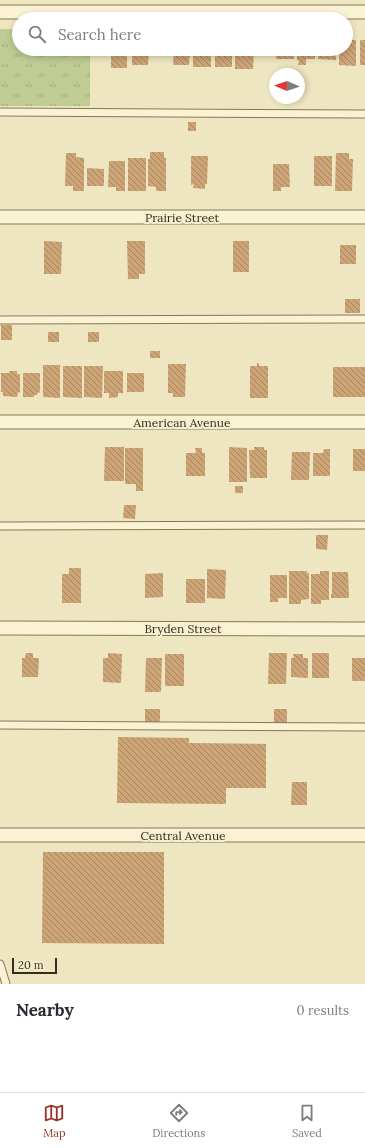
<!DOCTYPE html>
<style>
:root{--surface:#fff;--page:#f2f2f3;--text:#2b2b33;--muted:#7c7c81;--line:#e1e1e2;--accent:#963428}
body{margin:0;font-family:Lora,serif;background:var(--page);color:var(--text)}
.compass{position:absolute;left:269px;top:68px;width:36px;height:36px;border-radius:50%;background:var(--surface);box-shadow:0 2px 6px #0003;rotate:272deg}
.scale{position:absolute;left:12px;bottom:10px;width:45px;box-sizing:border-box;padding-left:4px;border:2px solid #372c1d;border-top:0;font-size:11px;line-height:14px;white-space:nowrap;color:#372c1d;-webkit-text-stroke:3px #f5efd0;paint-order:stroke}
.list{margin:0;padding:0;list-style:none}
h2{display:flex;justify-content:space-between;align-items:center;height:52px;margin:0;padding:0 16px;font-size:17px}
h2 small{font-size:13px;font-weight:400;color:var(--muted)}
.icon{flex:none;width:22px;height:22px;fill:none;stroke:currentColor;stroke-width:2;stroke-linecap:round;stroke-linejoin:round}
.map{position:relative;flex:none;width:365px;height:984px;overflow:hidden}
.search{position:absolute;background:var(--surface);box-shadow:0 2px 6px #0003;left:12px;right:12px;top:12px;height:44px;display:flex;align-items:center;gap:10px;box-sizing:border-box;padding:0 14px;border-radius:22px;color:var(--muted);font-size:15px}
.sheet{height:108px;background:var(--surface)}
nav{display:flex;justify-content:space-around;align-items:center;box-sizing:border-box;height:56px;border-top:1px solid var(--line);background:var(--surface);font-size:11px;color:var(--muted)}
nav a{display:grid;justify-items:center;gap:2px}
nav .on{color:var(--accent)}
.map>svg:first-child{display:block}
.grass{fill:url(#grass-tufts)}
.building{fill:url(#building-back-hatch)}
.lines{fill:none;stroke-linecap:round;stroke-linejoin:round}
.service-casing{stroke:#877758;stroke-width:9}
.minor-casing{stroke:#877758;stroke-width:15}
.service{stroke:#f9f2d3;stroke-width:7}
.minor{stroke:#f9f2d3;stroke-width:13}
.labels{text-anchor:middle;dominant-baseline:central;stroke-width:4;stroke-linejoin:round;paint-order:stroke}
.street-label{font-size:12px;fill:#372c1d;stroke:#f5efd0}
</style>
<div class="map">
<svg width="365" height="984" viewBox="0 0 365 984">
<defs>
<pattern id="grass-tufts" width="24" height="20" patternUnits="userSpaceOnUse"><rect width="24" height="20" fill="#bfcc94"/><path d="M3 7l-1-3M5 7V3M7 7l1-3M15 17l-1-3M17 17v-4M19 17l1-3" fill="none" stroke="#a5af7f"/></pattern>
<pattern id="building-back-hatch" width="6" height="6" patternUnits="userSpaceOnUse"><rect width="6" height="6" fill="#cca476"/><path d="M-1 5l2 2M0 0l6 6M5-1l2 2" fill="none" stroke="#a68660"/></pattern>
</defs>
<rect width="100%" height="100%" fill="#eee6c0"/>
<!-- grass -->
<polygon class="grass" points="0,29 19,29 19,49 90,49 90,106 0,106"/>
<!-- building -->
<g class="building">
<polygon points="346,40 356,40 356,66 339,65 339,49 346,49"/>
<rect x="360" y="40" width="5" height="25"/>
<rect x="111" y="49" width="16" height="19"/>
<polygon points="132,49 149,49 148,65 132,65"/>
<polygon points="174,49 190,49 189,65 173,65"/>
<rect x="193" y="49" width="18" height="18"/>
<rect x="215" y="49" width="17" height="18"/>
<polygon points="235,49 254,49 253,69 235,69"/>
<rect x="276" y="49" width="18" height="10"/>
<polygon points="297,49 315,49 315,59 306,59 306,65 298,65 299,60 297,60"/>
<polygon points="318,49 336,49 336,60 318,59"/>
<rect x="188" y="122" width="8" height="9"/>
<polygon points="150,152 164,152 164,158 166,158 166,191 156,191 156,187 148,186 148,159 150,159"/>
<polygon points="66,153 76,153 76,157 84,158 84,191 73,191 73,186 65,186"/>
<polygon points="336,153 349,153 349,159 353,159 352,191 335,191"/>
<polygon points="191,156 208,156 207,184 205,184 205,189 193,188 194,184 191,185"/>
<rect x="314" y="156" width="18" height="30"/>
<rect x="128" y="158" width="18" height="33"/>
<polygon points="109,161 125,161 125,191 116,191 116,187 108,187"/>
<polygon points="273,164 289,164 290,187 281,187 281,191 273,191"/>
<polygon points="87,168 104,169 104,186 87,186"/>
<polygon points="44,241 62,242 61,274 44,274"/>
<polygon points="127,241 145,241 145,274 139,274 139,279 128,279"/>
<rect x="233" y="241" width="16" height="31"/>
<rect x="340" y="245" width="16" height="19"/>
<rect x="345" y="299" width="15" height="14"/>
<rect x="1" y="325" width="11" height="15"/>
<rect x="48" y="332" width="11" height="10"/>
<rect x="88" y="332" width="11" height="10"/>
<rect x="150" y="351" width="10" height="7"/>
<polygon points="257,363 259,363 259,366 268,366 268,398 250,398 250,366 257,366"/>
<polygon points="168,364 186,364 185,397 173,397 173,393 168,393"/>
<polygon points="43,365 60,365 60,398 43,397"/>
<polygon points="63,366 82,366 82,398 63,397"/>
<polygon points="84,366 103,366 102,398 84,397"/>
<rect x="333" y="367" width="32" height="30"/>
<polygon points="9,371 17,371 17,374 20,374 20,393 18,392 17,397 3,396 3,392 1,392 1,373 9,373"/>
<polygon points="104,371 123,371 123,393 118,393 118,397 109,398 109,393 104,393"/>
<polygon points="23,373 40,373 40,393 38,392 37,395 34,395 34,397 23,397"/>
<rect x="127" y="373" width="17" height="19"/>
<polygon points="105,447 124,447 124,481 104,481"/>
<polygon points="229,447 247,448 247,482 229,482"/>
<polygon points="254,447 264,447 264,450 267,450 267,478 250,478 249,450 254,450"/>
<polygon points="125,448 143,448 143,491 136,491 136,484 125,484"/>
<polygon points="195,448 202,448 202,453 205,453 205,476 186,476 186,453 196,453"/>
<polygon points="324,449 330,449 330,476 313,476 313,453 323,453"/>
<rect x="353" y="449" width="12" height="22"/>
<polygon points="292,452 310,452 309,480 291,480"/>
<rect x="235" y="486" width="8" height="7"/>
<polygon points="124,505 136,505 135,519 123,518"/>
<polygon points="316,535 328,535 327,550 316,549"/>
<polygon points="69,568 81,568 81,603 62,603 62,574 69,574"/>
<polygon points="207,569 226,570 225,599 207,598"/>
<polygon points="289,571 307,571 307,573 309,573 309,599 301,600 301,604 289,604"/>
<polygon points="320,571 329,571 329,600 321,600 321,604 311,604 311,574 320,574"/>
<polygon points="332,572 348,572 349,598 331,598 331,594 332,594"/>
<polygon points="163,573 163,597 145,598 145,574"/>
<polygon points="270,575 287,575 287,598 278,598 278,602 270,602"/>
<rect x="186" y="579" width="19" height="24"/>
<polygon points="26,653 33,653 33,658 39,658 38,677 22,677 22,658 25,658"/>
<polygon points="108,653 122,654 121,683 103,682 103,658 108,658"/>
<polygon points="269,653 287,653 286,684 268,684"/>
<rect x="312" y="653" width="17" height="25"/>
<rect x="165" y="654" width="19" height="32"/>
<polygon points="293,654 303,654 303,658 308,658 308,678 291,677 291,658 294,658"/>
<polygon points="146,658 162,658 161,692 145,692"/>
<rect x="352" y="658" width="13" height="23"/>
<polygon points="145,709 160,709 160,725 145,724"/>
<rect x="274" y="709" width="13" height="16"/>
<polygon points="118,737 189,738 189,743 266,744 266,788 226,788 226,804 117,803"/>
<polygon points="292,782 307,782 307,805 291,805"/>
<polygon points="43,852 164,852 164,944 42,943"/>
</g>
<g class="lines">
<!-- service casing -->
<g class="service-casing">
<g id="service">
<polyline points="0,112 365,114"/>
<polyline points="0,320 365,319"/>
<polyline points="0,526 365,525"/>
<polyline points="0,725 365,727"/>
<polyline points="0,964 6,984"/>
</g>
</g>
<!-- minor casing -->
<g class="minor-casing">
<g id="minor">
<polyline points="0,12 365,12"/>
<polyline points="0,217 365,217"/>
<polyline points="0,422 365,422"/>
<polyline points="0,628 365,629"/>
<polyline points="0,835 365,835"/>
</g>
</g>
<!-- service -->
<use href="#service" class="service"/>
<!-- minor -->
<use href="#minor" class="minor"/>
</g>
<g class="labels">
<!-- street labels -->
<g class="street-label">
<text x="182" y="217">Prairie Street</text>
<text x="182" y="422">American Avenue</text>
<text x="183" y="628">Bryden Street</text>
<text x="183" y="835">Central Avenue</text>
</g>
</g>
</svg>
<svg class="compass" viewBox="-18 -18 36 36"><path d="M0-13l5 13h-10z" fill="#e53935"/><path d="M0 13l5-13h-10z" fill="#7c7c81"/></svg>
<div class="scale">20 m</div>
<div class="search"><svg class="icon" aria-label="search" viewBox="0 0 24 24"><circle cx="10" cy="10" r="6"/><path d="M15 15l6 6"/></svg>Search here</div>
</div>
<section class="sheet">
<h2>Nearby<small>0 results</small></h2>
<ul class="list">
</ul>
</section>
<nav>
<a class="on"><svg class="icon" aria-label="map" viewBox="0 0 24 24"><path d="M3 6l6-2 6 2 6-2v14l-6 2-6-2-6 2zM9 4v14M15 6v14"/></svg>Map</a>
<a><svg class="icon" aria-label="directions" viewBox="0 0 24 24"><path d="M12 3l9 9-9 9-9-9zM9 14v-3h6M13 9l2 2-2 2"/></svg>Directions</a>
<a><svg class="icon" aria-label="saved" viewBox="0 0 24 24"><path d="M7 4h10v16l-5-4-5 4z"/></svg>Saved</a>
</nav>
